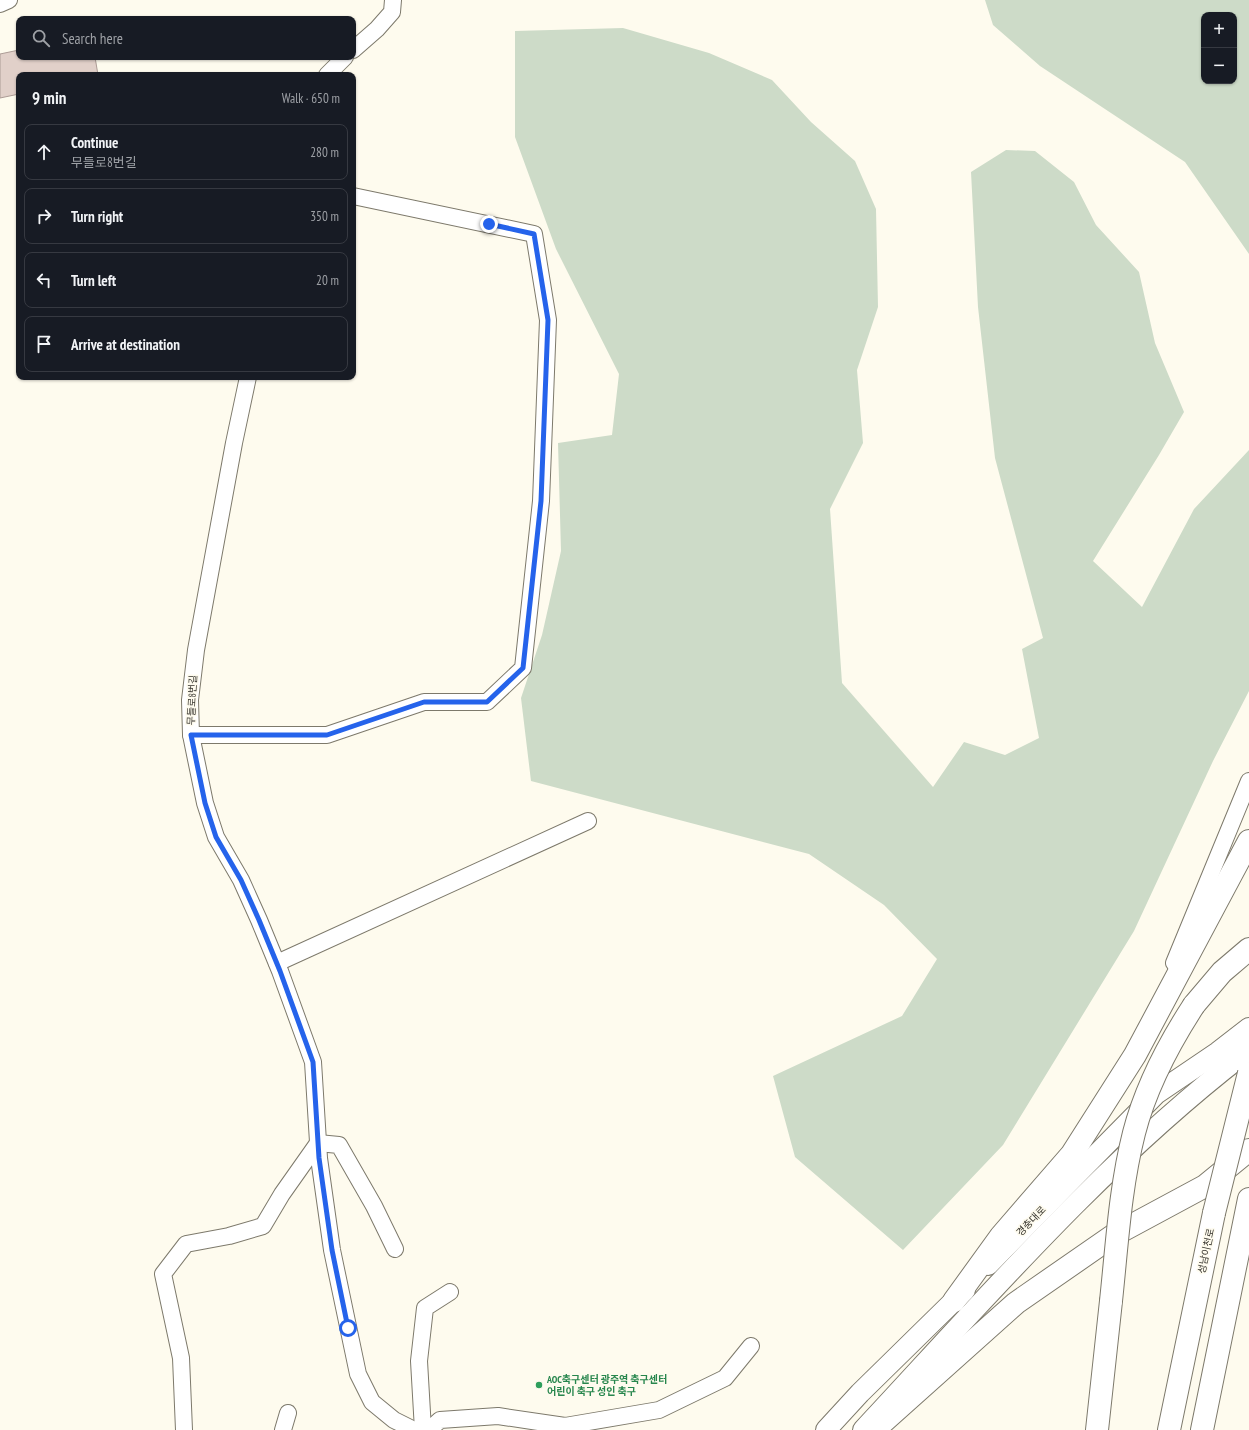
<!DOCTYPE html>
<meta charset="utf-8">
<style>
:root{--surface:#171b24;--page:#242831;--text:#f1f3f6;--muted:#9ea1a6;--line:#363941}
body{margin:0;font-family:"PT Sans Narrow","Noto Sans KR",sans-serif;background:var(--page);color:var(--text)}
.controls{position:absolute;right:12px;top:12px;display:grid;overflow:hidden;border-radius:8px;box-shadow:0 1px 3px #0004}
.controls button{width:36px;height:36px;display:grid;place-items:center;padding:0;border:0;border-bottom:1px solid var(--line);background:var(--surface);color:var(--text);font:20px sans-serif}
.stop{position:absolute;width:12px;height:12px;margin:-9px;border:3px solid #2563eb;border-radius:50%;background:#fff}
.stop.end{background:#2563eb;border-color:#fff;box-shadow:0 1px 4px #0008}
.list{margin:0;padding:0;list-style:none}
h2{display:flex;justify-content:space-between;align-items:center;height:52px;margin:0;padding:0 16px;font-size:17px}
h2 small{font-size:13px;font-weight:400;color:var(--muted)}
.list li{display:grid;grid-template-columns:26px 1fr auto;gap:12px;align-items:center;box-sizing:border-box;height:56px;margin:0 8px 8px;padding:0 8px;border:1px solid var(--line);border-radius:8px}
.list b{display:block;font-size:15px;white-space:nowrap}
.list p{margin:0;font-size:13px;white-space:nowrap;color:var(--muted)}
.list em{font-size:13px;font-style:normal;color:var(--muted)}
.icon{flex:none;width:22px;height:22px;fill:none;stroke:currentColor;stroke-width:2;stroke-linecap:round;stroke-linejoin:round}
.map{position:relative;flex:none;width:1249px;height:1430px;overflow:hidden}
.search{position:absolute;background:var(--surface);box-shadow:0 1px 3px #0004;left:16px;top:16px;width:340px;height:44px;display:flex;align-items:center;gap:10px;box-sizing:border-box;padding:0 14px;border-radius:8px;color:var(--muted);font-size:15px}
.panel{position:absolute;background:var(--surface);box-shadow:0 1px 3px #0004;left:16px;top:72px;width:340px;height:308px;border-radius:8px}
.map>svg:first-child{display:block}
.green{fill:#cddbc8;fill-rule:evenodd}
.building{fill:#e1d0c9;stroke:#ac9b95}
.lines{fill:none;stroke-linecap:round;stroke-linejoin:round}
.minor-casing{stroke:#7d796b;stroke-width:18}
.major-casing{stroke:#7d796b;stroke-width:22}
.highway-casing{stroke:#7d796b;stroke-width:24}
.minor{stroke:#fff;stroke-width:16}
.major{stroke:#fff;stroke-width:20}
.highway{stroke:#fff;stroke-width:22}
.highway-bridge-casing{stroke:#7d796b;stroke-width:24;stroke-linecap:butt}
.highway-bridge{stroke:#fff;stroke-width:22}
.route{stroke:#2563eb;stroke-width:5}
.leisure-dot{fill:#2e9e5b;stroke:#fefbee;stroke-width:1.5}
.labels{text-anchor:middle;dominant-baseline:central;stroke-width:3;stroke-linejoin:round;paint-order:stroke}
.street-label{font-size:10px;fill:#35332d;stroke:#fefbee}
.leisure-label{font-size:10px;font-weight:bold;fill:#27864d;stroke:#fefbee;text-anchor:start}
</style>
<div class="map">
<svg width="1249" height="1430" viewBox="0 0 1249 1430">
<rect width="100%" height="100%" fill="#fefbee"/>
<!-- green -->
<g class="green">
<path d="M985,0H1249V254L1185,162L1040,66L993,25ZM1204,15H1234V81H1204Z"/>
<polygon points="623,28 709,53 772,80 811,122 855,161 876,209 878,307 857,370 863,443 830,509 842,683 933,787 964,742 1005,755 1039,738 1022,649 1043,638 995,458 978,307 971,172 1006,150 1035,151 1074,182 1096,225 1139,272 1155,343 1184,412 1159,455 1093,561 1142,607 1194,509 1249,450 1249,691 1213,761 1134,931 1003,1145 903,1250 795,1157 773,1076 902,1016 937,959 884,905 809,854 531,781 521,698 542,635 561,551 558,443 612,435 619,374 556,249 515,137 515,31"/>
</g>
<!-- building -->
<polygon class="building" points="19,50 19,57 95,57 98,75 19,75 19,94 0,98 0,54"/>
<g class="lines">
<!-- minor casing -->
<g class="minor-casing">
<g id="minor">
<polyline points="0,4 9,0"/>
<polyline points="353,50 377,29 392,12 393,0"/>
<polyline points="327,75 345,57"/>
<polyline points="248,377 234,443 196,650 190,700 191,735 205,803 216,837 241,880 259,920 280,971 313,1062 319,1158 332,1250 358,1374 372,1402 394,1420 414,1430"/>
<polyline points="191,735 327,735 424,702 487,702 523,668 541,501 548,320 534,234 353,196"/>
<polyline points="277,963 588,821"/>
<polyline points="1174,963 1249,781"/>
<polyline points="184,1430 181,1358 163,1274 186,1244 229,1236 263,1226 282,1194 318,1143 339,1145 374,1206 395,1249"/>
<polyline points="283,1430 288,1413"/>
<polyline points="423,1430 419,1361 425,1308 450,1292"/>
<polyline points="429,1430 440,1420 498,1416 565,1426 659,1410 725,1378 751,1346"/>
</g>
</g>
<!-- major casing -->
<g class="major-casing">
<g id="major">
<polyline points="988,1265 1085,1166 1156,1094 1218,1052 1249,1028"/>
<polyline points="826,1430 860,1393 965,1290"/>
<path d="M863,1430C986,1298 1105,1160 1249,1050"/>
</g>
</g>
<!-- highway casing -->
<g class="highway-casing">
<g id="highway">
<polyline points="1194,1005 1222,972 1249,949"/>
<polyline points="954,1301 1001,1236 1072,1154 1135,1055 1249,841"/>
<polyline points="874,1430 1016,1303 1114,1235 1205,1186 1249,1150"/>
<polyline points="1097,1430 1111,1301"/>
<polyline points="1169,1430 1214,1213"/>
<polyline points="1202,1430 1249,1199"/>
</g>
</g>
<!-- minor -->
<use href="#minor" class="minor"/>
<!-- major -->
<use href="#major" class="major"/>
<!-- highway -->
<use href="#highway" class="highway"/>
<!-- highway-bridge casing -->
<g class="highway-bridge-casing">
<g id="highway-bridge">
<polyline points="1214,1213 1249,1073"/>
<path d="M1111,1301C1117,1245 1120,1188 1134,1133C1146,1086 1168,1045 1194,1005"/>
</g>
</g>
<!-- highway-bridge -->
<use href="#highway-bridge" class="highway-bridge"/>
</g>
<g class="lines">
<!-- route -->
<polyline class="route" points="348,1328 332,1250 319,1158 313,1062 280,971 259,920 241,880 216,837 205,803 191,735 327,735 424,702 487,702 523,668 541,501 548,320 534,234 489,224"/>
</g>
<!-- markers -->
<circle class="leisure-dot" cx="539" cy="1385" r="4"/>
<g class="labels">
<!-- street labels -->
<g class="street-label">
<text transform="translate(192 700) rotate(-87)">무들로8번길</text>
<text transform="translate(1031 1221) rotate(-46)">경충대로</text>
<text transform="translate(1206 1251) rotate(-78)">성남이천로</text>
</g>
<!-- leisure labels -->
<g class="leisure-label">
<text x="547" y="1379">AOC축구센터 광주역 축구센터<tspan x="547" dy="12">어린이 축구 성인 축구</tspan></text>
</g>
</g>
</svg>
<div class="controls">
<button>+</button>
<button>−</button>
</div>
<div class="stop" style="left:348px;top:1328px"></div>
<div class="stop end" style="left:489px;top:224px"></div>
<div class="search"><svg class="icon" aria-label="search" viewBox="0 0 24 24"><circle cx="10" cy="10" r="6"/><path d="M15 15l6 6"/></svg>Search here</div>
<section class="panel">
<h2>9 min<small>Walk · 650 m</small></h2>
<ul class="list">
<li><svg class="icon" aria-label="ahead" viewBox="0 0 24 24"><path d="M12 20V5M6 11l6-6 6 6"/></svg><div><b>Continue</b><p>무들로8번길</p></div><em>280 m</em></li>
<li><svg class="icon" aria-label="right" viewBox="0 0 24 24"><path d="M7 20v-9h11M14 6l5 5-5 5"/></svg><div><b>Turn right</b></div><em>350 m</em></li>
<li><svg class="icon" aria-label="left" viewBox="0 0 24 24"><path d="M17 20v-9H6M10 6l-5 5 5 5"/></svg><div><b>Turn left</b></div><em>20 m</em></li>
<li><svg class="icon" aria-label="arrive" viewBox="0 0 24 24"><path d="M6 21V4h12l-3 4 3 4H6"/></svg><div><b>Arrive at destination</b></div></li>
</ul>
</section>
</div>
